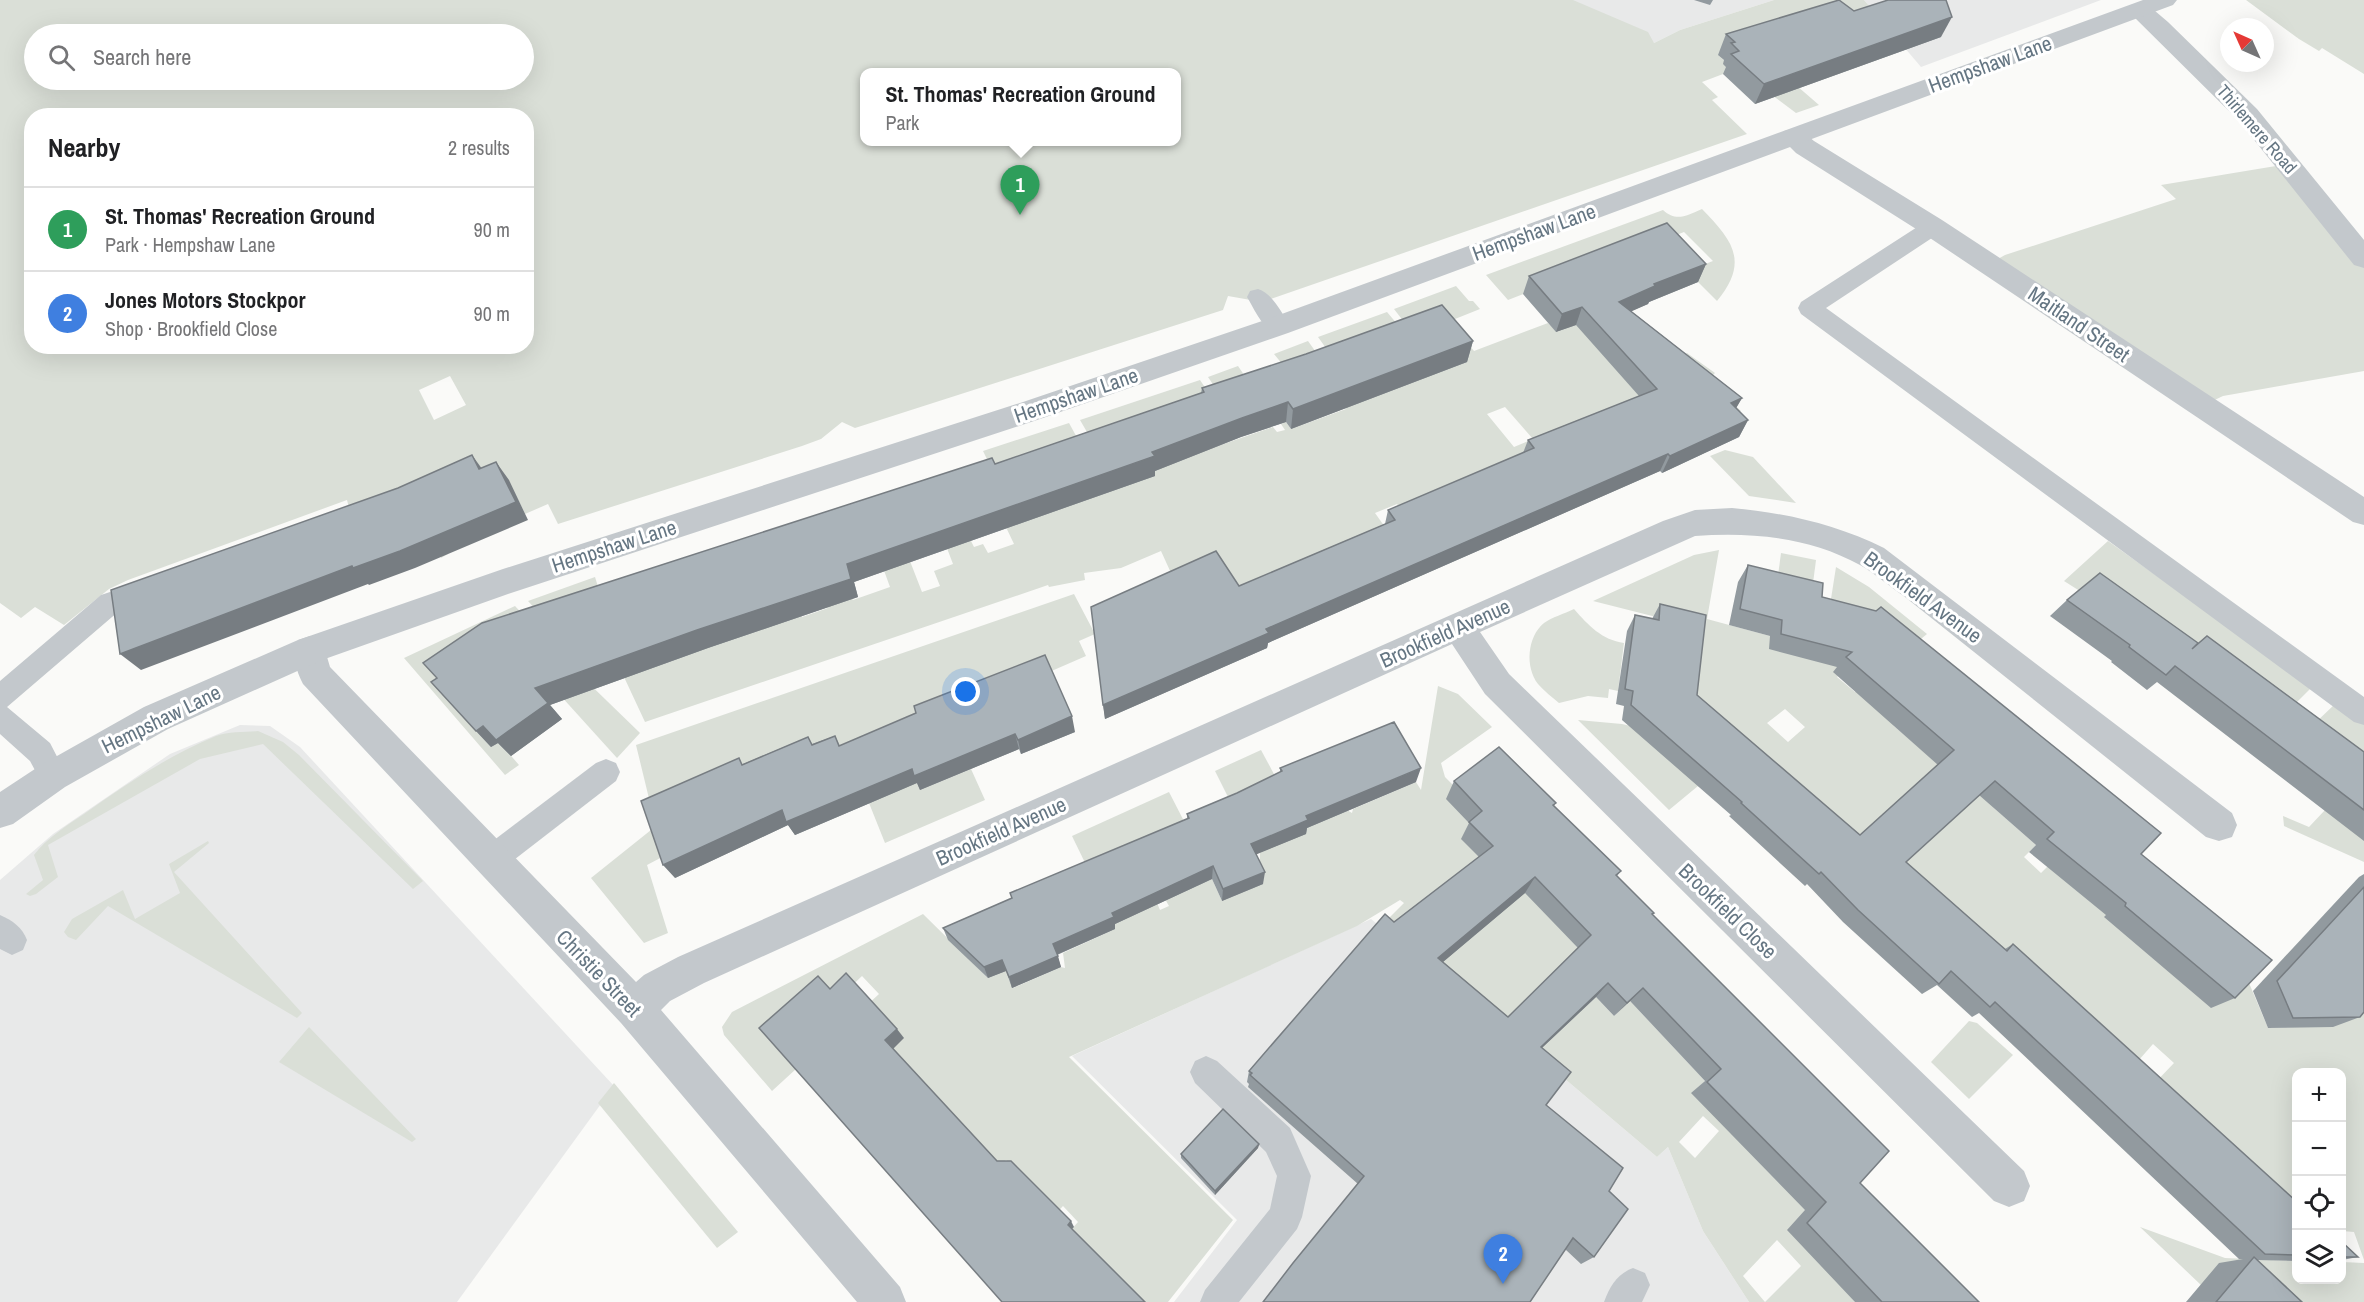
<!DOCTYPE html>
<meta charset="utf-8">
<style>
:root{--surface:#fff;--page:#f2f2f2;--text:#202124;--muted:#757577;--line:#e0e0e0;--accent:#ea580c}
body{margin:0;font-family:"Archivo Narrow",sans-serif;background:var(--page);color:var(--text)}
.controls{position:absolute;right:18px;bottom:18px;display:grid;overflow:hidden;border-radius:12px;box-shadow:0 6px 24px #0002}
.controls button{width:54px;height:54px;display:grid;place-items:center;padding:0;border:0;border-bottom:2px solid var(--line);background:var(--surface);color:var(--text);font:30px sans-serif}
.compass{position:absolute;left:2220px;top:18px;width:54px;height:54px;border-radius:50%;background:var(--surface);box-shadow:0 6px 24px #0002;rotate:315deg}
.you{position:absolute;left:966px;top:692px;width:21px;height:21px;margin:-15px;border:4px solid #fff;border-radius:50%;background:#1a73e8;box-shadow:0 0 0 9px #1a73e833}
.badge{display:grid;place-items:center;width:39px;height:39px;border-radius:50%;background:var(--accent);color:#fff;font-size:20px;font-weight:700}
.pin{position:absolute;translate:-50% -50px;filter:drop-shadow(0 2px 3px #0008)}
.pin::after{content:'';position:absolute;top:32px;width:21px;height:18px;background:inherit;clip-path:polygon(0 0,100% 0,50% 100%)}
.popup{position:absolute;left:860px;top:68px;width:321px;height:78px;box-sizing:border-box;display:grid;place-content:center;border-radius:12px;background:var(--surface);filter:drop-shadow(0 2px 4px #0005);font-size:20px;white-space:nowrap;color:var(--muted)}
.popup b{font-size:22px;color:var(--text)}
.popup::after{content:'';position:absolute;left:50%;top:100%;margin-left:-12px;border:12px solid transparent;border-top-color:var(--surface)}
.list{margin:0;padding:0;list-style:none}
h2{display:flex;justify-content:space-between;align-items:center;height:78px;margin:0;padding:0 24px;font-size:26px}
h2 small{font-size:20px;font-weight:400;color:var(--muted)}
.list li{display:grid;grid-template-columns:39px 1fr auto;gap:18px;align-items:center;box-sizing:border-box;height:84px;padding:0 24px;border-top:2px solid var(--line)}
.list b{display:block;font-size:22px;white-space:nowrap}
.list p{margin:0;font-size:20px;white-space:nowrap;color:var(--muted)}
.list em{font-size:20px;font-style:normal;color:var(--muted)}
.icon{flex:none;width:33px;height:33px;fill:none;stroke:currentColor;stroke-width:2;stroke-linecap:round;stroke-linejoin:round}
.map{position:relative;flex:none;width:2364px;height:1302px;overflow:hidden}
.search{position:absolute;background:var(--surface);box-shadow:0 6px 24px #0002;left:24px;top:24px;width:510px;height:66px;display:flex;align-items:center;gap:15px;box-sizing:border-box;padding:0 21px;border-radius:33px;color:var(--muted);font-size:22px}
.panel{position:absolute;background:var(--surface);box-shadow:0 6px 24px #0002;left:24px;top:108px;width:510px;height:246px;border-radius:24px}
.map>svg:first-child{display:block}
.built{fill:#e8e9e9}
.green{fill:#dadfd7;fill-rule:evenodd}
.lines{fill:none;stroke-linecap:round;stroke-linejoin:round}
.service{fill:#c3c8cc;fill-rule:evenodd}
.minor{fill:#c3c8cc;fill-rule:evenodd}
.tertiary{fill:#c3c8cc;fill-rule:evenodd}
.wall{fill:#929a9f;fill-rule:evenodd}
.shaded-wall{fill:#777d82}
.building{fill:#aab3b9;stroke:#777d82;stroke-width:1.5;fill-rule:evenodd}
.labels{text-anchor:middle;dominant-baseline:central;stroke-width:6;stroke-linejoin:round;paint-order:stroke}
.far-street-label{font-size:18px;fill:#657683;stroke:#fff}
.street-label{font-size:21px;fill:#657683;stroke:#fff}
</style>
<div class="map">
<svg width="2364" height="1302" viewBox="0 0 2364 1302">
<rect width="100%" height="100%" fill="#fafaf8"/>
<!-- built -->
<g class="built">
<polygon points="1553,0 1774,0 1680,30 1654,43"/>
<polygon points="1864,0 2101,0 1921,67"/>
<polygon points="240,725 270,726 300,747 614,1086 457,1302 0,1302 0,880 53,834 170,754"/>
<polygon points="1371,919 1473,1001 1657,1157 1668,1147 1703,1231 1749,1302 1174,1302 1237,1220 1072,1056"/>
</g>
<!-- green -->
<g class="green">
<path d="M0,0H1573L1648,32L1654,43L1680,30L1774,0H1864L1896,37L1766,59L1819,105L1796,113L1718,55L1726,62L1731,71L1702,82L1718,97L1712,100L1747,134L1262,302L1228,296L1223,310L855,428L842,422L821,439L802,446L558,524L548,504L525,514L509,481L431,512L448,554L441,558L425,516L354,528L347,500L128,580L109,589L64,625L35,607L21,618L0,603ZM34,34H524V80H34ZM864,73H1176V142H864ZM32,116H526V346H32ZM450,376L466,405L434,420L419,390Z"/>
<polygon points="2246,0 2364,0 2364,74 2322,48 2319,51 2299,39"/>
<polygon points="2288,164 2364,258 2364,371 2223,396 2202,406 1989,264 2005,255 2176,199 2161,185"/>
<path d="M1702,209C1732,240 1750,261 1717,301L1687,271L1713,261L1684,232L1623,256L1591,262L1667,363L1687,353L1715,373L1708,380L1741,411L1409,519L1397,504L1375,513L1392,537L1384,592L1370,598L1342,557L1238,602L1176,584L1161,551L1121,568L1084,573L1085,580L1049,587L1048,585L645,722L624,677L692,653L798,607L802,617L828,608L822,585L843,577L853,600L890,587L882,565L908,556L922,592L940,586L934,571L953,564L945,543L968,535L974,547L983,544L988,553L1014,544L1004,523L1016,518L983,451L1069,423L1080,443L1091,439L1080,420L1200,380L1208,392L1216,389L1208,377L1238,366L1253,388L1209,449L1273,427L1277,432L1285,430L1281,424L1286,422L1291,429L1346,409L1318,370L1283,365L1274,354L1308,341L1318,355L1328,351L1318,337L1387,312L1398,325L1404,322L1394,309L1456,286L1469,301H1473L1480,309L1450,321L1474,351L1548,323L1557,332L1575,325L1534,290L1508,300L1486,275L1663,210C1676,222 1686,216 1702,209ZM1505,407L1533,439L1514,447L1487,414Z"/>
<polygon points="1725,450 1753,457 1796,503 1749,496 1710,456"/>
<polygon points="2108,541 2312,687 2290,709 2313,725 2335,704 2364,724 2364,771 2064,581"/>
<path d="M1719,550L1707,619L1770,636L1828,618L1836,567L1869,587L1927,634L1904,653L1848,666L1837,677L1855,692L1868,682L1894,726L1960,783L1977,768L1994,808L2036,845L2024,857L2041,873L2055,859L2249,983L2268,1028L2293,1027L2274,983L2275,968L2338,1021L2364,1011V1260L2354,1232L2342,1231V1072H2296V1228L1845,849L1698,786L1669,810L1578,720L1622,724L1661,733L1676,622L1593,601L1694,555ZM1785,709L1805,727L1788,742L1767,723ZM2153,1044L2174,1063L2151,1087L2131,1069Z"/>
<polygon points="1781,553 1816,560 1811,599 1776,591"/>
<polygon points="595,577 604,606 549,624 528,601"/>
<polygon points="1074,594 1095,634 1079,641 1086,656 854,757 845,743 842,751 653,815 636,745"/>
<polygon points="515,606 542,635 447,700 491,747 499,742 519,765 505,775 404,658"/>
<path d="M1574,609C1588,625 1602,640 1624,643L1618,691L1609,689L1608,698L1588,696L1559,703C1552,697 1544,691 1538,684C1525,667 1527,637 1544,623C1552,617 1564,614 1574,609Z"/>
<polygon points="573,668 640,733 617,758 550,684"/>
<path d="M1438,686L1458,694L1492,727L1441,763L1445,777L1458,790L1474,828L1484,863L1474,936L1524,891L1596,966L1571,1020L1596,997L1614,1016L1630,1001L1705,1081L1692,1093L1707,1109L1738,1081L1813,1218L1855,1302H1749L1703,1231L1668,1147L1657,1157L1473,1001L1380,927L1404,903L1400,900L1357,926L1069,1057L1233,1220L1168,1302H1142L1062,1240L1078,1222L1063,1206L990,1285L1013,1167L1006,1160L997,1170L910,1077L866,1006L879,994L862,976L838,999L796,1069L772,1091L724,1035L722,1027L732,1012L923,914L988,978L1006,971L1013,988L1061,967L1065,968L1063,953L1115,929L1112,923L1157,903L1160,910L1169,906L1165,899L1212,879L1222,901L1262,884L1254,856L1260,860V853L1303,829L1347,810L1352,813L1353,809L1416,782L1421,790ZM1703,1116L1719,1131L1695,1158L1679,1142ZM1777,1240L1801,1266L1765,1302L1743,1276Z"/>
<path d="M258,731L283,742L299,755L423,881L413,889L263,744L200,759L48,845L58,877L36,894L30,896L26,894L43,880L34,855C47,838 66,826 84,814C125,785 169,755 216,736C229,731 244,732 258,731Z"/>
<polygon points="1261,750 1281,787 1230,801 1215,771"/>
<polygon points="971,769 985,800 885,843 869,803 917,783 920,790"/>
<polygon points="1169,792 1187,827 1090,873 1072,836"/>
<polygon points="2325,810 2364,840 2364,862 2284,826 2283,816 2309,827"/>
<polygon points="656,826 666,855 647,865 668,933 644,943 591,878"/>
<polygon points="208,841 209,843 174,872 302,1013 297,1018 108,906 76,940 68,937 64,932 72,919 123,890 135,919 180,893 169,864"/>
<polygon points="1969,1021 1977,1023 2013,1055 1969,1099 1931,1062"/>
<polygon points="309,1027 416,1139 412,1142 279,1062"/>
<polygon points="614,1083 738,1232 717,1248 598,1103"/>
<polygon points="2140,1227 2225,1258 2296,1261 2296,1280 2342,1280 2342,1262 2364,1263 2364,1302 2260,1302 2201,1285"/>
</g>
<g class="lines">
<!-- service -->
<g class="service">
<polygon points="1933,219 1941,222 1944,227 1941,232 1826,308 2364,697 2364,725 2354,722 1801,314 1798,308 1801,302 1925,222"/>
<path d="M1258,289C1272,293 1282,313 1290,326L1286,332C1266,338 1256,312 1247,297L1250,291Z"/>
<polygon points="110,592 119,595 123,603 119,611 7,707 50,743 67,776 63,785 53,789 43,785 30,761 0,734 0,681 101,595"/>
<polygon points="606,759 616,763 620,772 616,781 501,870 491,874 481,870 476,860 481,850 596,763"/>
<path d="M0,915C13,921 22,927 27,940L23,950L12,955L0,949Z"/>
<polygon points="1206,1056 1217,1061 1290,1128 1311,1176 1302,1217 1297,1229 1239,1302 1200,1302 1205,1290 1270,1209 1277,1176 1266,1152 1195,1083 1190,1072 1195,1061"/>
<path d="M1633,1268L1645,1273L1650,1285L1642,1302H1604C1610,1286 1617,1274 1633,1268Z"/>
</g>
<!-- minor -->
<g class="minor">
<polygon points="2140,3 2148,5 2168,22 2257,109 2364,240 2364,268 2354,265 2239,121 2132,15 2128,10 2132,5"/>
<polygon points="1793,129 1802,131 1814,141 1942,220 2364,497 2364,525 2353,522 1924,234 1796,153 1780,137 1784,131"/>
<path d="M1732,508C1786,513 1835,524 1884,548L2232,813L2237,825L2232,837L2219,841L2206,837L1905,597C1890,587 1876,574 1860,565C1809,537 1752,532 1695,536L1480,632L1509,674L2024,1171L2030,1186L2024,1201L2009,1207L1994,1201L1485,694L1452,644L704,983L670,1001L661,1010L900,1287L906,1302H857L621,1023L303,684C296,670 291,655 298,640L310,636L322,640L330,667L636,982L644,975L678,957L1663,521L1695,510Z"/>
</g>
<!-- tertiary -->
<polygon class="tertiary" points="2143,0 2177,0 2173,5 1288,333 1043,418 508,594 322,660 168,729 65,787 13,824 0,828 0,792 41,765 144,707 298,640 503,569 1023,402 1268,319"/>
</g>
<!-- wall -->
<g class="wall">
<polygon points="1694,0 1713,0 1710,5"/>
<polygon points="1854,11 1941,37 1755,104 1723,74 1726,67 1723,64 1724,60 1718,55 1726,34"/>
<polygon points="1706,264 1698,282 1649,302 1648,304 1631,311 1742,398 1736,408 1748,420 1739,437 1662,473 1660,471 1268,643 1267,648 1105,719 1091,607 1239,586 1385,524 1388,510 1523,453 1528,440 1639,396 1576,325 1556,332 1523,294 1529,276"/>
<polygon points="1473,341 1467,362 1291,429 1286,422 1241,437 1155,471 1155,476 854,582 858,597 708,648 550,705 562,719 511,756 498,743 491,747 476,731 995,464 1201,393 1202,388"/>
<polygon points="1748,565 1822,597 2141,854 2235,998 2211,1008 2104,917 2106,915 2029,852 2036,845 1979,795 1906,862 2005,949 2013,944 2296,1201 2296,1261 2256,1260 2302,1302 2186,1302 2219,1263 2243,1259 2239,1259 1979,1013 1972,1017 1937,985 1922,994 1843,922 1807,884 1805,886 1729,816 1731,815 1622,720 1624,706 1616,704 1627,631 1635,615 1652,619 1660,604 1697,695 1860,835 1938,765 1833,672 1837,667 1769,649 1770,636 1729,625 1738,582"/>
<polygon points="2067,600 2198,643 2207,636 2364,752 2364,841 2157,682 2147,690 2111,662 2112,661 2050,616"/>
<polygon points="1075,732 1021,754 1019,749 920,790 917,783 795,835 788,825 675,878 743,764 808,737 812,744 835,736 840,746"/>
<polygon points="1280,768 1416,782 1307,828 1306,834 1256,854 1263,884 1222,901 1212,879 1115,924 1115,929 1057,955 1061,967 1012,988 1006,971 988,978 948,940 943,928 1012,898 1187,819 1187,814 1237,793 1280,772"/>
<path d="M1454,781L1556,803L1554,806L1621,871L1617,876L1652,915L1860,1183L1979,1302H1855L1787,1230L1805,1210L1691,1093L1705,1081L1630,1001L1614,1016L1596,997L1542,1048L1546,1105L1609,1191L1594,1257L1581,1264L1566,1250L1358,1184L1248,1087L1249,1084L1247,1082L1249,1071L1394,922L1479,857L1461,839L1469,823L1446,799ZM1525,893L1578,948L1508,1017L1443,962Z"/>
<polygon points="2364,874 2364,1012 2360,1017 2333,1027 2268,1028 2253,991 2359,877"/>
<polygon points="1259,1144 1258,1148 1215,1195 1181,1158 1181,1154"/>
<polygon points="2342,1242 2358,1257 2342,1260"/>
</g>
<!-- shaded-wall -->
<g class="shaded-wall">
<polygon points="1952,17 1941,37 1755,104 1764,84"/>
<polygon points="1706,264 1698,282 1649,302 1648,304 1612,320 1619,302 1654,284"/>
<polygon points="1582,307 1576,325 1556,332 1562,314"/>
<polygon points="1473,341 1467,362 1291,429 1293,409"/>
<polygon points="1742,398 1732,415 1731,403"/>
<polygon points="1288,402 1286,422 1241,437 1155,471 1155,476 854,582 858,597 708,648 550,705 562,719 511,756 498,743 491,747 476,731 535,688 847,564 1152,452 1242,418"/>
<polygon points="1748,420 1739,437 1662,473 1670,456"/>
<polygon points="1668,454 1660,471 1268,643 1267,648 1105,719 1103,705 1266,629"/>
<polygon points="472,455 485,473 479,469"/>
<polygon points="496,462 509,480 528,520 415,568 369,585 368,584 141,670 120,654"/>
<polygon points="1072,716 1075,732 1021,754 1018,740"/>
<polygon points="1015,734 1019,749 920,790 917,783 795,835 788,825 675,878 663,865 782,810 912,769"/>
<polygon points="1421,768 1416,782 1307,828 1306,834 1250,857 1251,844 1306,816"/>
<polygon points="1213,866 1212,879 1115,924 1115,929 1056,955 1053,944 1112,913"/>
<polygon points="1265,872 1263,884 1222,901 1223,889"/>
<polygon points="1535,877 1525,893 1431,972 1438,958"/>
<polygon points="1058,956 1061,967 1012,988 1009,977"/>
<polygon points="1002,960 1006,971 988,978 984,967"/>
<polygon points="1608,983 1596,997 1530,1059 1541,1047"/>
<polygon points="1643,988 1630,1001 1614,1016 1627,1003"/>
<polygon points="897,1029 904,1038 892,1050 885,1040"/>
<polygon points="1259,1144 1258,1148 1215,1195 1215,1191"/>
<polygon points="1071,1221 1074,1227 1071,1230 1068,1225"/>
</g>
<!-- building -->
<g class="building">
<polygon points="1839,0 1854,11 1888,0 1946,0 1952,17 1764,84 1731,54 1739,51 1731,43 1735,42 1726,34"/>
<polygon points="1667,223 1706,264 1654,284 1655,286 1619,302 1742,398 1731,403 1748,420 1670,456 1668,454 1266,629 1269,633 1103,705 1091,607 1216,551 1239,586 1395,520 1388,510 1534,448 1528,440 1657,389 1582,307 1562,314 1529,276"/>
<polygon points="1442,305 1473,341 1293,409 1288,402 1242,418 1152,452 1155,456 847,564 851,579 697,630 535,688 548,703 496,740 483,726 476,731 431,682 437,678 423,663 482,623 992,458 995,464 1204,392 1202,388 1306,354"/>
<polygon points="472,455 479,469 496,462 516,502 400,551 353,568 352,566 120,654 111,590 398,488"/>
<polygon points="1748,565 1823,583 1822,597 1876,611 1881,607 2161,833 2141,854 2272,960 2235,998 2125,906 2126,903 2047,839 2054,832 1995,781 1906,862 2007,951 2013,944 2296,1201 2296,1255 2265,1254 1995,1002 1990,1007 1951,971 1939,984 1858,910 1821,872 1819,874 1741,803 1742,802 1631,705 1633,691 1625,689 1635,615 1659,620 1660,604 1706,615 1697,695 1860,835 1954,750 1846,657 1852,652 1781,634 1782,620 1740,609"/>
<polygon points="2100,573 2198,643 2192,649 2207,636 2364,752 2364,810 2175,666 2166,675 2129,647 2130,645 2067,600"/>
<polygon points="1045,655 1072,716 1018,740 1015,734 914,776 912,769 786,822 782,810 663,865 641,801 739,758 742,765 808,737 812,745 835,736 839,746 916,713 914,706"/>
<polygon points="1394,722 1421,768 1306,816 1308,820 1251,844 1265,872 1223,889 1213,866 1112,913 1114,917 1053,944 1058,956 1009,977 1002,960 984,967 943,928 1012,898 1010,893 1189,818 1187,814 1237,793 1282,771 1280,768"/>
<path d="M1499,747L1556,803L1553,805L1621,871L1616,875L1654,913L1652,914L1889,1151L1860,1183L1979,1302H1882L1807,1223L1826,1202L1707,1082L1721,1069L1643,988L1627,1003L1608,983L1541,1047L1571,1072L1546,1105L1623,1168L1609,1191L1628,1209L1594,1257L1573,1238L1530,1302H1263L1293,1263L1364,1176L1250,1075L1252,1073L1249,1071L1385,914L1394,922L1493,846L1469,822L1482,811L1454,781ZM1535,877L1591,935L1508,1017L1438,958Z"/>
<polygon points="2364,887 2364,1012 2360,1017 2293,1018 2277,981"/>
<polygon points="846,973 897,1029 885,1040 997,1161 1011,1161 1071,1221 1068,1225 1145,1302 1002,1302 759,1028 818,976 830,989"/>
<polygon points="1223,1109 1259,1144 1215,1191 1181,1154"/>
<polygon points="2342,1242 2358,1257 2342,1257"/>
<polygon points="2254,1257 2302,1302 2216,1302"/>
</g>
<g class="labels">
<!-- far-street labels -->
<g class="far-street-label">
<text transform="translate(2257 129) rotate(49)">Thirlemere Road</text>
</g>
<!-- street labels -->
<g class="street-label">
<text transform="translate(1990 64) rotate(-20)">Hempshaw Lane</text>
<text transform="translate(1534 232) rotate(-20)">Hempshaw Lane</text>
<text transform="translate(2079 324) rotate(34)">Maitland Street</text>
<text transform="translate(1076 395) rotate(-19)">Hempshaw Lane</text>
<text transform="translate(614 546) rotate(-18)">Hempshaw Lane</text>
<text transform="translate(1923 597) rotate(36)">Brookfield Avenue</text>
<text transform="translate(1445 633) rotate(-24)">Brookfield Avenue</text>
<text transform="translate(161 719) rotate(-26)">Hempshaw Lane</text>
<text transform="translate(1001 831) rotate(-24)">Brookfield Avenue</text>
<text transform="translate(1728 911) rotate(44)">Brookfield Close</text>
<text transform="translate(599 973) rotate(46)">Christie Street</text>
</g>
</g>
</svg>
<div class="controls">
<button>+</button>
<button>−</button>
<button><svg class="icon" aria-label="locate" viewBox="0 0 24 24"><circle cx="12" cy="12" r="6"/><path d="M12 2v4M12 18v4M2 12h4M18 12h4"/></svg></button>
<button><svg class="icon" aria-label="layers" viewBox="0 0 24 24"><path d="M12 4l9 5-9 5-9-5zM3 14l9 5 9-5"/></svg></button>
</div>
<svg class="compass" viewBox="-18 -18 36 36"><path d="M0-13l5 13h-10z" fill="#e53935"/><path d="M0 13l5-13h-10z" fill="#757577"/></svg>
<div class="you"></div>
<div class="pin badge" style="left:1020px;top:215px;background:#2e9e5b">1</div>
<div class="popup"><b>St. Thomas' Recreation Ground</b>Park</div>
<div class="pin badge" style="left:1503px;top:1284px;background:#3f7fe0">2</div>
<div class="search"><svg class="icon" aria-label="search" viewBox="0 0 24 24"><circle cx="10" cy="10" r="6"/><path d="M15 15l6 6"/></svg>Search here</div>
<section class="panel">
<h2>Nearby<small>2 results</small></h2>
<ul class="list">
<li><span class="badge" style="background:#2e9e5b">1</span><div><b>St. Thomas' Recreation Ground</b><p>Park · Hempshaw Lane</p></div><em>90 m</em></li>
<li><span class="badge" style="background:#3f7fe0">2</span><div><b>Jones Motors Stockpor</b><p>Shop · Brookfield Close</p></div><em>90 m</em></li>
</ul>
</section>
</div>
